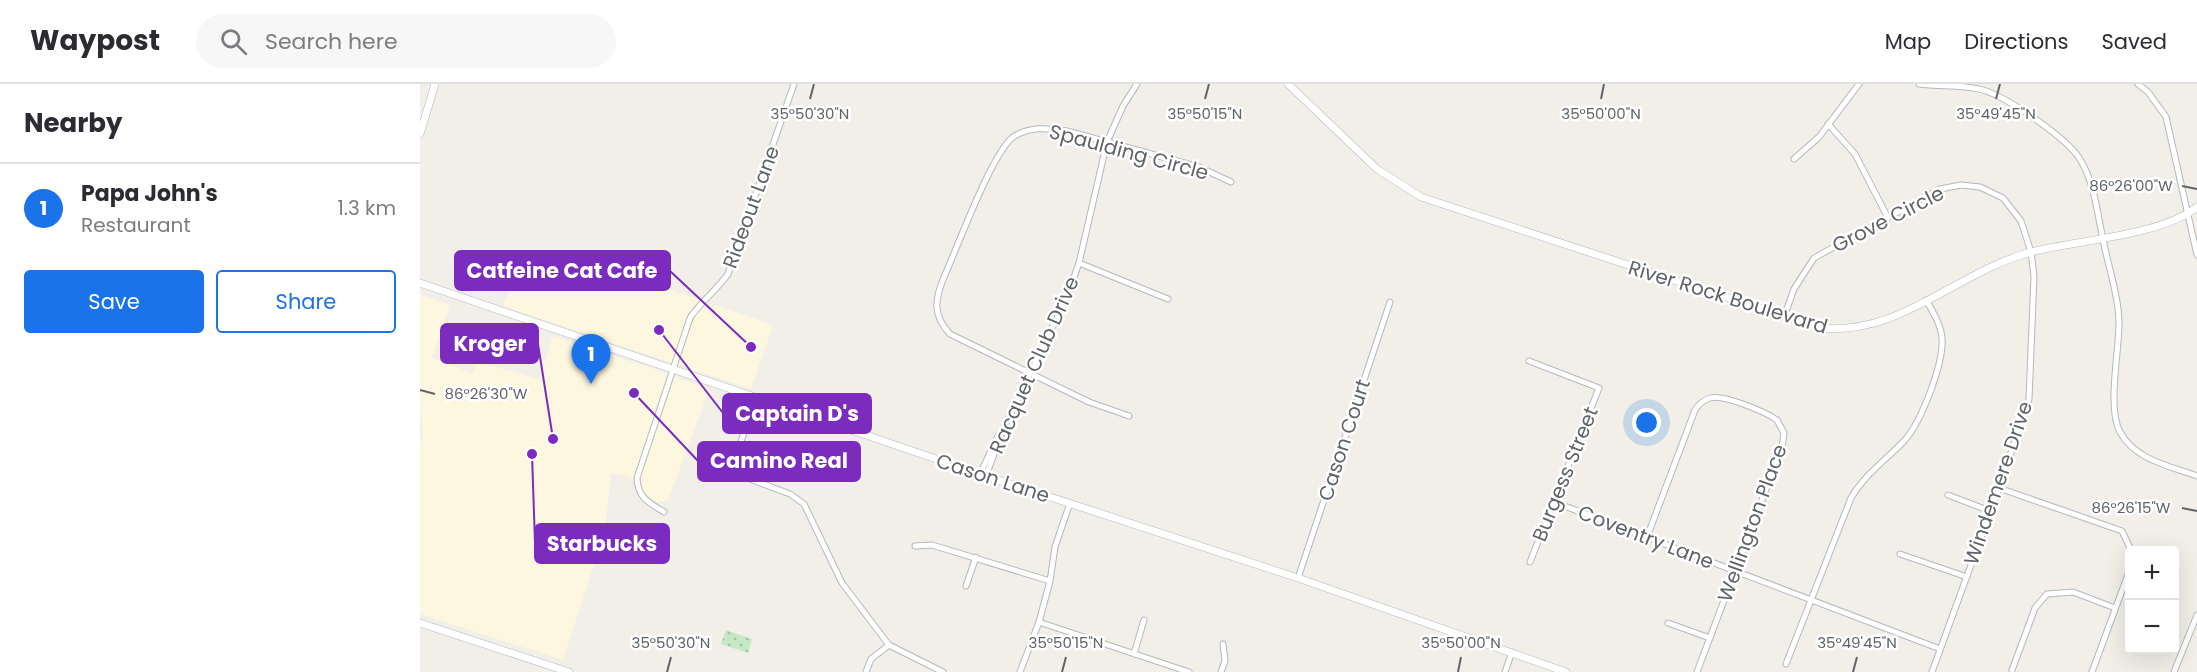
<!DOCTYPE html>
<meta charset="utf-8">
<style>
:root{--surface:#fff;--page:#f7f7f7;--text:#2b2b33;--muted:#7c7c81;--line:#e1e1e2;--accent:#1a73e8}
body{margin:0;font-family:Poppins,sans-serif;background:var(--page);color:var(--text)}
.controls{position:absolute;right:18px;bottom:18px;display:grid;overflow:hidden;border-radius:6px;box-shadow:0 6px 24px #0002}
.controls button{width:54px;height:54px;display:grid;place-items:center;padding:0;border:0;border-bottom:2px solid var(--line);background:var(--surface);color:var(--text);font:30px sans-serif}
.you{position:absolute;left:1227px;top:339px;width:21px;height:21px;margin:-15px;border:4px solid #fff;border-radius:50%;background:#1a73e8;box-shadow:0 0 0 9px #1a73e833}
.badge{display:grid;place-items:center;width:39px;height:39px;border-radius:50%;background:var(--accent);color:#fff;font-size:20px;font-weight:700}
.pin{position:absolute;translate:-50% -50px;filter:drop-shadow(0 2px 3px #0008)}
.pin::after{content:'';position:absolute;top:32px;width:21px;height:18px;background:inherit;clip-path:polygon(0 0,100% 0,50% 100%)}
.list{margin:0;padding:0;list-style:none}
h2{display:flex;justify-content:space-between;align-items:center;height:78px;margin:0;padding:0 24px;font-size:26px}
h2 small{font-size:20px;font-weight:400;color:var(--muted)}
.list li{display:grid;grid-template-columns:39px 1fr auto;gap:18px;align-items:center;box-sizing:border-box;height:90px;padding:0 24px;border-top:2px solid var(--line)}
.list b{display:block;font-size:22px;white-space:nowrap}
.list p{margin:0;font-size:20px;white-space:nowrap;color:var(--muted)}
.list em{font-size:20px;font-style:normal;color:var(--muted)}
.actions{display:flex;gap:12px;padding:18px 24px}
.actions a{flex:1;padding:14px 0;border:2px solid var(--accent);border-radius:6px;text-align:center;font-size:21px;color:var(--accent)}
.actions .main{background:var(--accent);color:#fff}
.icon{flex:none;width:33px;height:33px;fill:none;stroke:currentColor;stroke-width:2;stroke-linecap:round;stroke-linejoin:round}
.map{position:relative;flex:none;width:1777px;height:588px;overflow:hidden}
header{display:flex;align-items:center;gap:36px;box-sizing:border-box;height:84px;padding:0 30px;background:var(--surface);border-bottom:2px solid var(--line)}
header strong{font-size:28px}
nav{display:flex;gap:33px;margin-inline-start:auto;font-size:21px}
.search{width:420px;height:54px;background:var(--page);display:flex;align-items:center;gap:15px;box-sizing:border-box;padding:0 21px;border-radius:33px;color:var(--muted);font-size:22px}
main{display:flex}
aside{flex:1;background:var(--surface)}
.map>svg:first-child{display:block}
.commercial{fill:#fef7e0}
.grass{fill:url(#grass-dots)}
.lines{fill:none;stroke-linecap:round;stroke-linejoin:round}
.minor-casing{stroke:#b5b8bc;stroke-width:7}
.tertiary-casing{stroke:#b5b8bc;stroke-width:8}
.minor{stroke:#fff;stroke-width:5}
.tertiary{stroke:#fff;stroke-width:7}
.ticks{fill:none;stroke:#5f6368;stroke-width:2}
.labels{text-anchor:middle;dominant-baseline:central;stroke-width:5;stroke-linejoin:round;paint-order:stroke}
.street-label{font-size:20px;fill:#5f6368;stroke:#fff}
.ticks-label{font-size:15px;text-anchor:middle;fill:#5f6368;stroke:#fff;stroke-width:5;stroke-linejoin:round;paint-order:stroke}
.leader{fill:none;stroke:#7b2cbf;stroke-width:2}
.callout-dot{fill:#7b2cbf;stroke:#fff;stroke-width:2}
.callout{fill:#7b2cbf;stroke:#7b2cbf;stroke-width:2}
.callout-label{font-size:21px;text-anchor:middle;font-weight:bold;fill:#fff}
</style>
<header>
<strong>Waypost</strong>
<div class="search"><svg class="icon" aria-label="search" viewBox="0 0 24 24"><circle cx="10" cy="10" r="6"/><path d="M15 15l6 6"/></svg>Search here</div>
<nav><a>Map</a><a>Directions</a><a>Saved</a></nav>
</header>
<main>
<aside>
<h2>Nearby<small></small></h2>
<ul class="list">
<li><span class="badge">1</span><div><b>Papa John's</b><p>Restaurant</p></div><em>1.3 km</em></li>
</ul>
<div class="actions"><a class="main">Save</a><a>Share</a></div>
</aside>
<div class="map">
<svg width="1777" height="588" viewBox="0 0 1777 588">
<defs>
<pattern id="grass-dots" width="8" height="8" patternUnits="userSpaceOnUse" patternTransform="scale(1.5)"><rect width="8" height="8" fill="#c5e8c5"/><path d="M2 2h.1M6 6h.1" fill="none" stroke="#a3c0a4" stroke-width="1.8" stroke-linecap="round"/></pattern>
</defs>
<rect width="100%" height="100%" fill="#f1efe8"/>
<!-- commercial -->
<g class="commercial">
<polygon points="100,179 150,196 161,180 177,181 353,241 331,305 83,222"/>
<polygon points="0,211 30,221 12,274 52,289 58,278 119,295 133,252 246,289 289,306 248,416 235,418 210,393 191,389 185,446 143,576 0,530 0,357 3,357 0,314"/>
</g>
<!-- grass -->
<polygon class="grass" points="306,546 332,555 328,569 301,560"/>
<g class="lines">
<!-- minor casing -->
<g class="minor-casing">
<g id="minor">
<path d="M1499,0C1521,3 1542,0 1563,6C1587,13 1649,55 1661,77C1675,100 1678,134 1684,160C1689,185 1699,214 1699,240C1699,268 1687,324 1700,348C1715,376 1750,382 1777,392"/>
<polyline points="1718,0 1728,8 1746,33 1777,171"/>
<polyline points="1408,40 1435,70 1467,132"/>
<polyline points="1374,75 1399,53 1439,0"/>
<polyline points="659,179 748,215"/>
<polyline points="1364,233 1374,205 1394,174 1520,105 1541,101 1560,103 1583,114 1601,137 1611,168 1614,192 1609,315 1579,404 1512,588"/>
<polyline points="1109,277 1179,304 1110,478"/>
<polyline points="336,314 316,372 316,383 322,392 370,410 384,420 422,499 469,561 523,588"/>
<path d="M709,332L669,318L530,250C512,231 515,215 524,193C537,164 572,69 593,53C610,42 628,44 647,47L779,83L811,98"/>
<polyline points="560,390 578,352"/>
<polyline points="566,392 584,343 647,213 659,179 687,58 703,22 717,0"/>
<polyline points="1579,404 1702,447 1711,466"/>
<polyline points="1528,411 1570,427"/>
<polyline points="1134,418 1520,565"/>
<path d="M244,428C228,418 218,414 217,394L270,234C281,217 297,206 308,190L374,0"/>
<path d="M1227,453L1275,326C1279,320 1283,316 1290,314C1303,310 1346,328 1357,336L1364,349L1362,363L1277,588"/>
<polyline points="495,462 512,461 630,497"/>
<polyline points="1480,470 1547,493"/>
<polyline points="878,494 970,218"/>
<polyline points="546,502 556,473"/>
<polyline points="619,538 769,588"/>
<polyline points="1248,539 1290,554"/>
<polyline points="714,570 724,536"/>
<path d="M1366,580L1431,414C1445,390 1466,376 1484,357C1501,339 1524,279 1522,254C1521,241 1513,228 1506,216"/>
<polyline points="1592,586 1615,524 1627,510 1653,508 1695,524"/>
<polyline points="446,588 451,575 469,561"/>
<polyline points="600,588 619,538 630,497 635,463 650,419"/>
<polyline points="801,588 805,577 803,560"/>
<polyline points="1085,588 1092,568"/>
<polyline points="1672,588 1710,485"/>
<polyline points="1754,588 1777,531"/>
</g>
</g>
<!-- tertiary casing -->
<g class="tertiary-casing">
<g id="tertiary">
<path d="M868,0L957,85L1001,113L1400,244C1481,252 1536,188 1611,168C1658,156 1740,152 1777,123"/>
<polyline points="0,50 15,0"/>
<polyline points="0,199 566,392 878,494 1146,588"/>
<polyline points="0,539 149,588"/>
</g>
</g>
<!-- minor -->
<use href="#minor" class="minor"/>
<!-- tertiary -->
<use href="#tertiary" class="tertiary"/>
</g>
<!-- ticks -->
<path class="ticks" d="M390,15L394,0M785,15L789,0M1181,15L1184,0M1576,15L1580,0M1762,102L1777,105M0,306L15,310M1762,424L1777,427M247,588L251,573M642,588L646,573M1038,588L1041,573M1433,588L1437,573"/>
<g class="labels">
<!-- street labels -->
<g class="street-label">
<text transform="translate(709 68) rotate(15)">Spaulding Circle</text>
<text transform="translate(331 123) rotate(-70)">Rideout Lane</text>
<text transform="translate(1468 135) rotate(-27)">Grove Circle</text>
<text transform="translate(1308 213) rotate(17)">River Rock Boulevard</text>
<text transform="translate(614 281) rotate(-66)">Racquet Club Drive</text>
<text transform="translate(924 356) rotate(-72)">Cason Court</text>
<text transform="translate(1145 390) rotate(-68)">Burgess Street</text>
<text transform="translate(573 394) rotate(18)">Cason Lane</text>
<text transform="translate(1578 399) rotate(-71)">Windemere Drive</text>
<text transform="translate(1332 439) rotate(-70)">Wellington Place</text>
<text transform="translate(1226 453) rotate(21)">Coventry Lane</text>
</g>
</g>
<g class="ticks-label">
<text x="390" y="35">35°50'30"N</text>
<text x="785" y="35">35°50'15"N</text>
<text x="1181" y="35">35°50'00"N</text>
<text x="1576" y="35">35°49'45"N</text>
<text x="1711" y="107">86°26'00"W</text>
<text x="66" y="315">86°26'30"W</text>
<text x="1711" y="429">86°26'15"W</text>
<text x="251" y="564">35°50'30"N</text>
<text x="646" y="564">35°50'15"N</text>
<text x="1041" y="564">35°50'00"N</text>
<text x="1437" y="564">35°49'45"N</text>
</g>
<!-- callouts -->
<path class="leader" d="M331 263L250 187M133 355L118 260M239 246L303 329M214 309L278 377M112 370L115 459"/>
<g class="callout-dot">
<circle cx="331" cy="263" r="6"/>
<circle cx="133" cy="355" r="6"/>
<circle cx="239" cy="246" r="6"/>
<circle cx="214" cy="309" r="6"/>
<circle cx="112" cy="370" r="6"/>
</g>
<g class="callout">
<rect x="35" y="167" width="215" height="39" rx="6"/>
<rect x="21" y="240" width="97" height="39" rx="6"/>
<rect x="303" y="310" width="148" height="39" rx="6"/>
<rect x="278" y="358" width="162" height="39" rx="6"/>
<rect x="115" y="440" width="134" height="39" rx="6"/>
</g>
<g class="callout-label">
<text x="142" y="194">Catfeine Cat Cafe</text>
<text x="70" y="267">Kroger</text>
<text x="377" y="337">Captain D's</text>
<text x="359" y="384">Camino Real</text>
<text x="182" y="467">Starbucks</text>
</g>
</svg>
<div class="controls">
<button>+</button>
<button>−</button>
</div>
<div class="you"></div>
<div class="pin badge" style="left:171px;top:300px">1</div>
</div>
</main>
